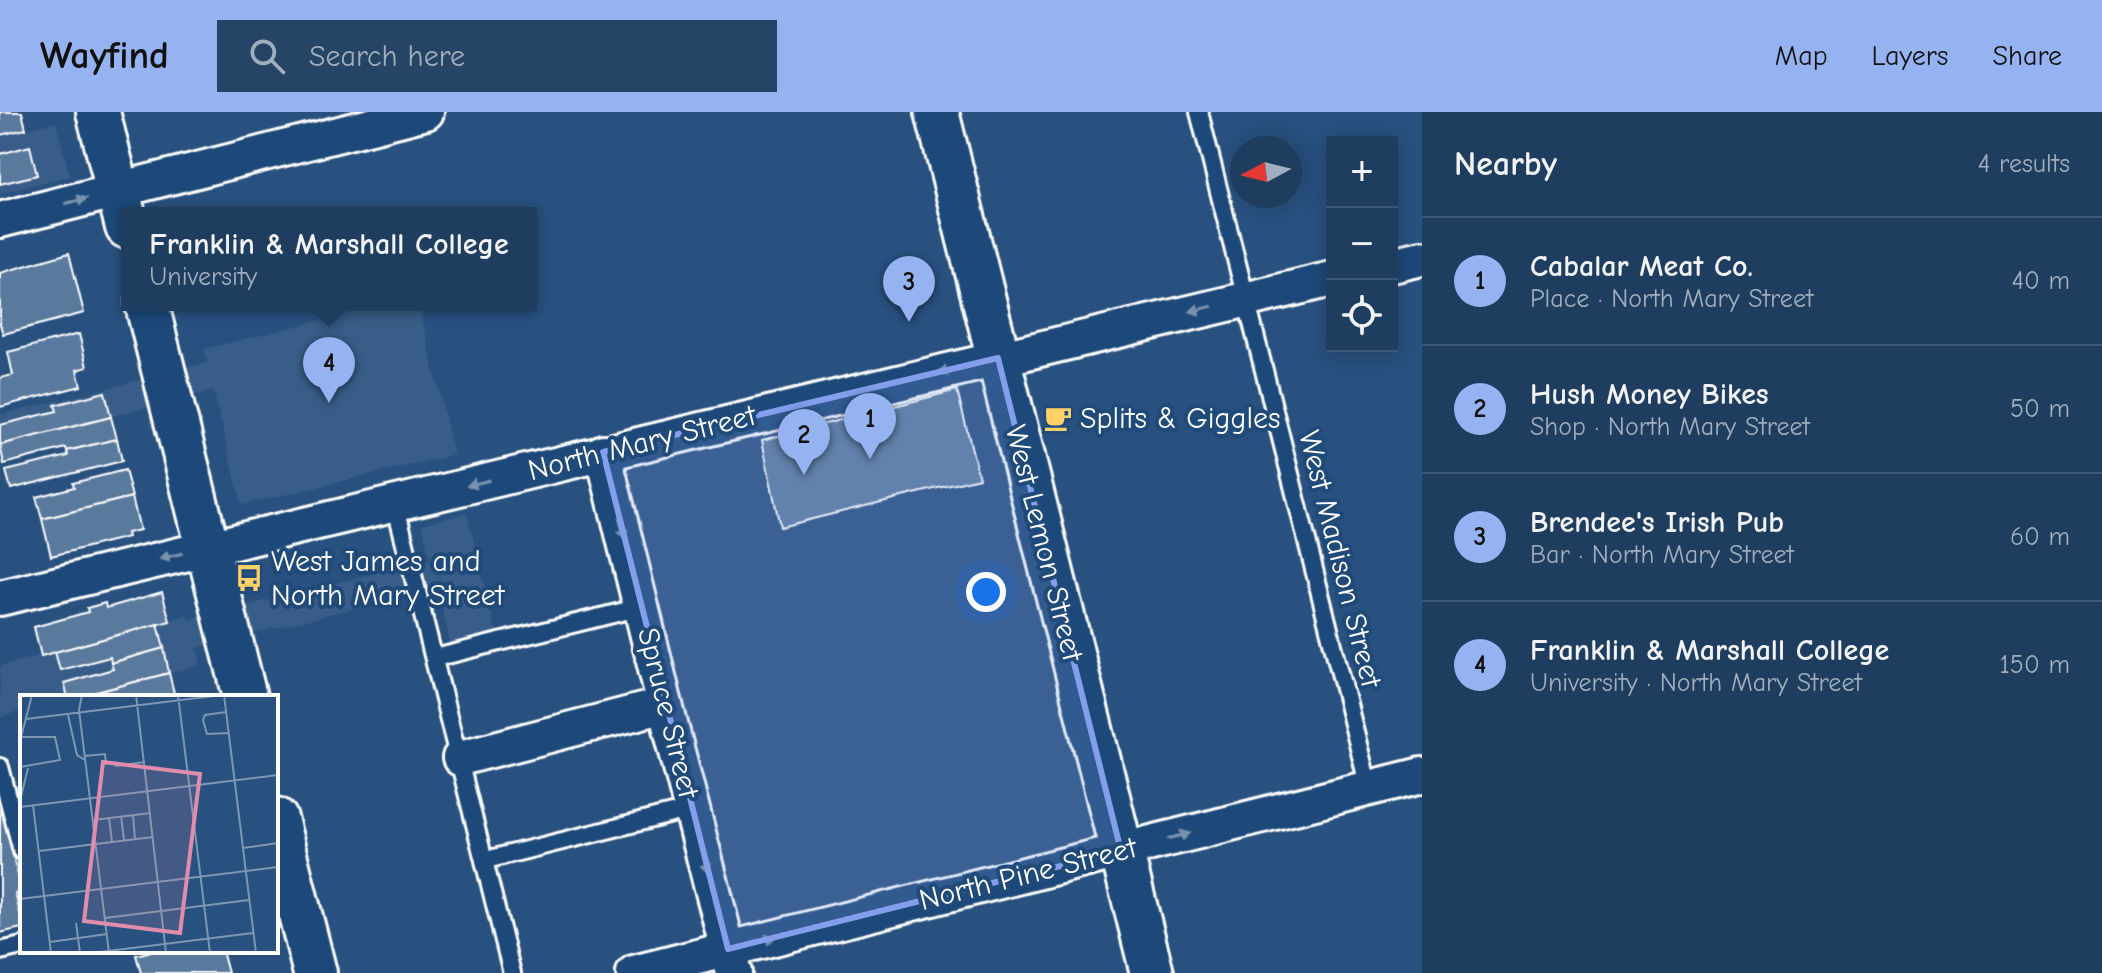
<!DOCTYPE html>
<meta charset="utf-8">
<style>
:root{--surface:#1e3d5f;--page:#264465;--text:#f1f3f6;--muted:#a1aebd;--line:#3c5674;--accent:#95b2f1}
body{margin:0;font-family:"Comic Neue",sans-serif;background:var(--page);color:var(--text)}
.controls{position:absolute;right:24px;top:24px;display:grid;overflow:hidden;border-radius:0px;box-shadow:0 4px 20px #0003}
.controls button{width:72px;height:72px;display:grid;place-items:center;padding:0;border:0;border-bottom:2px solid var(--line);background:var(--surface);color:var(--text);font:40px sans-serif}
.compass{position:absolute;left:1230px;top:24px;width:72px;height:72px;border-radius:50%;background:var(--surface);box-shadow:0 4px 20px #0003;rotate:263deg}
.you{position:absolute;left:986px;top:480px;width:28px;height:28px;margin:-20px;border:6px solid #fff;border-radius:50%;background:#1a73e8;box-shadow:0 0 0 12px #1a73e833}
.badge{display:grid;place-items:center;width:52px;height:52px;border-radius:50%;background:var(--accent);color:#111;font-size:26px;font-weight:700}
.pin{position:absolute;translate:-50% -66px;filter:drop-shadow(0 2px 4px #0008)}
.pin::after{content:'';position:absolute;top:42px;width:28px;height:24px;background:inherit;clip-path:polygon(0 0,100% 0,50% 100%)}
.popup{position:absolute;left:121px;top:95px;width:416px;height:104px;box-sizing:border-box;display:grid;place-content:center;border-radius:0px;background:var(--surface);filter:drop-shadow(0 2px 6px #0005);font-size:26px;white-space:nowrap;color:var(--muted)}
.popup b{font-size:30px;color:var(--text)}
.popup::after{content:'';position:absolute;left:50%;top:100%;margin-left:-16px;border:16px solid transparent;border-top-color:var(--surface)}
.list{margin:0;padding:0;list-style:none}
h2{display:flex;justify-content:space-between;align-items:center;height:104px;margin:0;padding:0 32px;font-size:34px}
h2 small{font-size:26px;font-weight:400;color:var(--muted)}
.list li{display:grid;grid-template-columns:52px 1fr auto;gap:24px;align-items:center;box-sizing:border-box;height:128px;padding:0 32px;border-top:2px solid var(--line)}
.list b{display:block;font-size:30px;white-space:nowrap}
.list p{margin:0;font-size:26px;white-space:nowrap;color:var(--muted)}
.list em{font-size:26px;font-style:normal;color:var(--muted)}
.icon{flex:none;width:44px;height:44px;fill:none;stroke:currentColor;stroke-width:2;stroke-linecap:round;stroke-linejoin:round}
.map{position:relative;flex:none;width:1422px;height:861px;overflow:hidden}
header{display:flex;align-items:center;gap:48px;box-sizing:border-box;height:112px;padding:0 40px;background:var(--accent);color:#111}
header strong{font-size:38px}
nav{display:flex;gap:44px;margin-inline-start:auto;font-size:28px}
.search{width:560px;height:72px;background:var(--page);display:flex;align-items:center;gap:20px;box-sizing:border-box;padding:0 28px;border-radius:0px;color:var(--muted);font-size:30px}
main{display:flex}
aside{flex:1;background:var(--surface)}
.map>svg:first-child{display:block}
.built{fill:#375d88}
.building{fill:#5a7a9d;stroke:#fff;stroke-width:2}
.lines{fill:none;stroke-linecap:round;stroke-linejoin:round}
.service-casing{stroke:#fff;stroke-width:22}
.minor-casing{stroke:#fff;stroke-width:40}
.tertiary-casing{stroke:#fff;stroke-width:48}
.service{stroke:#1f4a7a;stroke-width:16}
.minor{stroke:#1f4a7a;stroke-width:34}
.tertiary{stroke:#1f4a7a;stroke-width:42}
.oneway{fill:#7992af}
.marked{fill:#839eea;fill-opacity:0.2;stroke:#839eea;stroke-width:6;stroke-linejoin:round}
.labels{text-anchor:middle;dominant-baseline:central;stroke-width:8;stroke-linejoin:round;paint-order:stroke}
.poi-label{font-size:30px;fill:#fff;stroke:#1f4a7a;text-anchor:start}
.street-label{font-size:30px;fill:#fff;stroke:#1f4a7a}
.inset-road{fill:none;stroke:#7e97b2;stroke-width:2}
.view{fill:#e08cad;fill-opacity:0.15;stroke:#e08cad;stroke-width:4}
.inset-edge{fill:none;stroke:#fff;stroke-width:4}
</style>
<header>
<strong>Wayfind</strong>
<div class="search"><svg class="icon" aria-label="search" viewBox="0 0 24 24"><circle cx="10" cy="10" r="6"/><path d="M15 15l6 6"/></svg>Search here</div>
<nav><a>Map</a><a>Layers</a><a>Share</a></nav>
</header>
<main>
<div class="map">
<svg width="1422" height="861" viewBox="0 0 1422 861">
<rect width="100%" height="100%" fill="#28517f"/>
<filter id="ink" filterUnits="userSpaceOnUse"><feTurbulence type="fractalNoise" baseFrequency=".0125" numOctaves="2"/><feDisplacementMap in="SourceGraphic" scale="16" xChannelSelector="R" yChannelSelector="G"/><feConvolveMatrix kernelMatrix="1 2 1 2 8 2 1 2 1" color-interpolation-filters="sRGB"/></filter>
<g filter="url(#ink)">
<!-- built -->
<g class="built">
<polygon points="56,10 70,64 0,82 0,23"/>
<polygon points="382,193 419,193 454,343 242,393 213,279 0,332 0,303 207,251 204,237"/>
<polygon points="467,401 496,520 450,531 437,475 197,536 201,553 77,585 22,585 22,599 0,605 0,554 188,503 190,508 430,447 422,412"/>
</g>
<!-- building -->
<g class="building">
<polygon points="0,0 22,0 26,17 0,23"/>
<polygon points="30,34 37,63 0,72 0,42"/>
<polygon points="69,141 84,201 3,222 0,212 0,161"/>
<polygon points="79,222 87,255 77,258 81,274 0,295 0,266 13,263 8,240"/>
<polygon points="957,278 979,366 780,415 762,328"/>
<polygon points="105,280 111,305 0,333 0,313 57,299 55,293"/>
<polygon points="111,305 117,327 67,339 66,336 4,352 0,333"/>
<polygon points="117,327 122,349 11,377 6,359 68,344 67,339"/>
<polygon points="125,358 132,385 42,407 36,385 74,375 73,371"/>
<polygon points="132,385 140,418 127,421 128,425 51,444 42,407"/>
<polygon points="162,480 170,509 41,544 34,515 88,500 87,496 105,491 106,496"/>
<polygon points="158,512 164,536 111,551 110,545 60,558 55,540"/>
<polygon points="164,536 169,561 78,585 68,585 64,571 113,557 111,551"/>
<polygon points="169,561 175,585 78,585"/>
<polygon points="0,691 22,779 15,781 22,809 22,816 0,821"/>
<polygon points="152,839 222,839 228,861 141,861 136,843"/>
</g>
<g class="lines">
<!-- service casing -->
<g class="service-casing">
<g id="service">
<polyline points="1199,0 1369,676"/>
<polyline points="395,391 512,861"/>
<polyline points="435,546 641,495"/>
<polyline points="0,655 22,739"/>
<polyline points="486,748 692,697"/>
<polyline points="0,839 22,834"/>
</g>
</g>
<!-- minor casing -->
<g class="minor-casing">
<g id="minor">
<polyline points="0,108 426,0"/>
<polyline points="1392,153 1422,146"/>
<polyline points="603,340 665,593 734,861"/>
<polyline points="0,486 1332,167"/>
<polyline points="460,646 665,593"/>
<polyline points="634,861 1422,663"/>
</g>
</g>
<!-- tertiary casing -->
<g class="tertiary-casing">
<g id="tertiary">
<polyline points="98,0 127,115"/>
<polyline points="937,0 1152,861"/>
<polyline points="147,193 245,585"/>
<polyline points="276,707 315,861"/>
</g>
</g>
<!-- service -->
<use href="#service" class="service"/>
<!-- minor -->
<use href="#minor" class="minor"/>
<!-- tertiary -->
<use href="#tertiary" class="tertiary"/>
</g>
<!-- one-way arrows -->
<defs><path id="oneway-solid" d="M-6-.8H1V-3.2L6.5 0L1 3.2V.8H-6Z" transform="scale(2)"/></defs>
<g class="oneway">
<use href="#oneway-solid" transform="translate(76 89) rotate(-14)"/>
<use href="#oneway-solid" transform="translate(1201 197) rotate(167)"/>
<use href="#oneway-solid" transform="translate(949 258) rotate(167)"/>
<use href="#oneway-solid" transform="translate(478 371) rotate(166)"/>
<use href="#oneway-solid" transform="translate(622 416) rotate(76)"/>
<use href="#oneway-solid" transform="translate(171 444) rotate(166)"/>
<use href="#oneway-solid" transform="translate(1179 724) rotate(-14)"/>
<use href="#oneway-solid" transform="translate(705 750) rotate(76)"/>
<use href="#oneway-solid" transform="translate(764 828) rotate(-14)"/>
</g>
</g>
<!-- marked area -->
<path class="marked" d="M998,246L1121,739L728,837L603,340Z"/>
<!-- icons -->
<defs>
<g id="cafe-bare" transform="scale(2.16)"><path d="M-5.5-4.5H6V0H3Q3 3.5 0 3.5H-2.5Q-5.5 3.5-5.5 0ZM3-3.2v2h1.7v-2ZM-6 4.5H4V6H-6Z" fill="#ffd166" stroke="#1f4a7a" stroke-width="2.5" paint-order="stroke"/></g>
<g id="bus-bare" transform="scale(2.16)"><path d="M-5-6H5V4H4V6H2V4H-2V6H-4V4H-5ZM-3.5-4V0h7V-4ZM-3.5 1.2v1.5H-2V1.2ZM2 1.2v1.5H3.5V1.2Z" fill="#ffd166" stroke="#1f4a7a" stroke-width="2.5" paint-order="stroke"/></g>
</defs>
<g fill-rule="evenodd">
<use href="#cafe-bare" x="1058" y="306"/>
<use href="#bus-bare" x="249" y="466"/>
</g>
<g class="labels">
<!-- poi labels -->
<g class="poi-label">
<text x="1080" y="306">Splits &amp; Giggles</text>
<text x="271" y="449">West James and<tspan x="271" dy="34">North Mary Street</tspan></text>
</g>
<!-- street labels -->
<g class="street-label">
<text transform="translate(642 331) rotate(-14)">North Mary Street</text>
<text transform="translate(1044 431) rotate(76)">West Lemon Street</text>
<text transform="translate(1340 447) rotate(76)">West Madison Street</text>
<text transform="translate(668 601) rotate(76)">Spruce Street</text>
<text transform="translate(1028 762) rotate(-14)">North Pine Street</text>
</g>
</g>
<!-- overview -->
<g transform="translate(20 583)">
<rect width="258" height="258" fill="#28517f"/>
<path class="inset-road" d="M62,0L59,15L89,258M116,0L146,258M158,0L190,258M204,0L236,258M206,17L185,20L183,25L187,39L208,38M48,20L57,60L65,65M6,24L202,0M0,46L12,0M65,61L85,59L86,70M95,71L125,67M0,72L40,65L35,42H1M1,102L8,73M13,110L31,258M0,112L258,80M113,120L115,144M101,121L104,145M89,123L92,147M73,125L131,118M223,153L258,148M19,156L133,142M0,204L258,172M85,223L229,205M56,228L60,258M30,247L87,239M72,258L233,238"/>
<path class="view" d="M83,67L180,79L160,238L64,226Z"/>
<rect width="258" height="258" class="inset-edge"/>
</g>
</svg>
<div class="controls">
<button>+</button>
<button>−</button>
<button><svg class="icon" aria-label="locate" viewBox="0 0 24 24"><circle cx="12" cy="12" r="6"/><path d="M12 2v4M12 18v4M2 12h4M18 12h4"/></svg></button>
</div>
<svg class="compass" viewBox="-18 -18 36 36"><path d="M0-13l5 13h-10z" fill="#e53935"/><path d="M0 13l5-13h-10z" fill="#a1aebd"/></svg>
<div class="you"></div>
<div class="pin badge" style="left:870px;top:347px">1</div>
<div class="pin badge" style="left:804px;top:363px">2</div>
<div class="pin badge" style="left:909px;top:210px">3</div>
<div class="pin badge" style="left:329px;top:291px">4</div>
<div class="popup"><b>Franklin &amp; Marshall College</b>University</div>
</div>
<aside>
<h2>Nearby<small>4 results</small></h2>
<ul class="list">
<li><span class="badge">1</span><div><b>Cabalar Meat Co.</b><p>Place · North Mary Street</p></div><em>40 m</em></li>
<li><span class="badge">2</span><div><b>Hush Money Bikes</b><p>Shop · North Mary Street</p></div><em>50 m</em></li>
<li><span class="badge">3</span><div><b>Brendee's Irish Pub</b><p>Bar · North Mary Street</p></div><em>60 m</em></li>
<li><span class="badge">4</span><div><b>Franklin &amp; Marshall College</b><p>University · North Mary Street</p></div><em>150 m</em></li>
</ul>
</aside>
</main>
